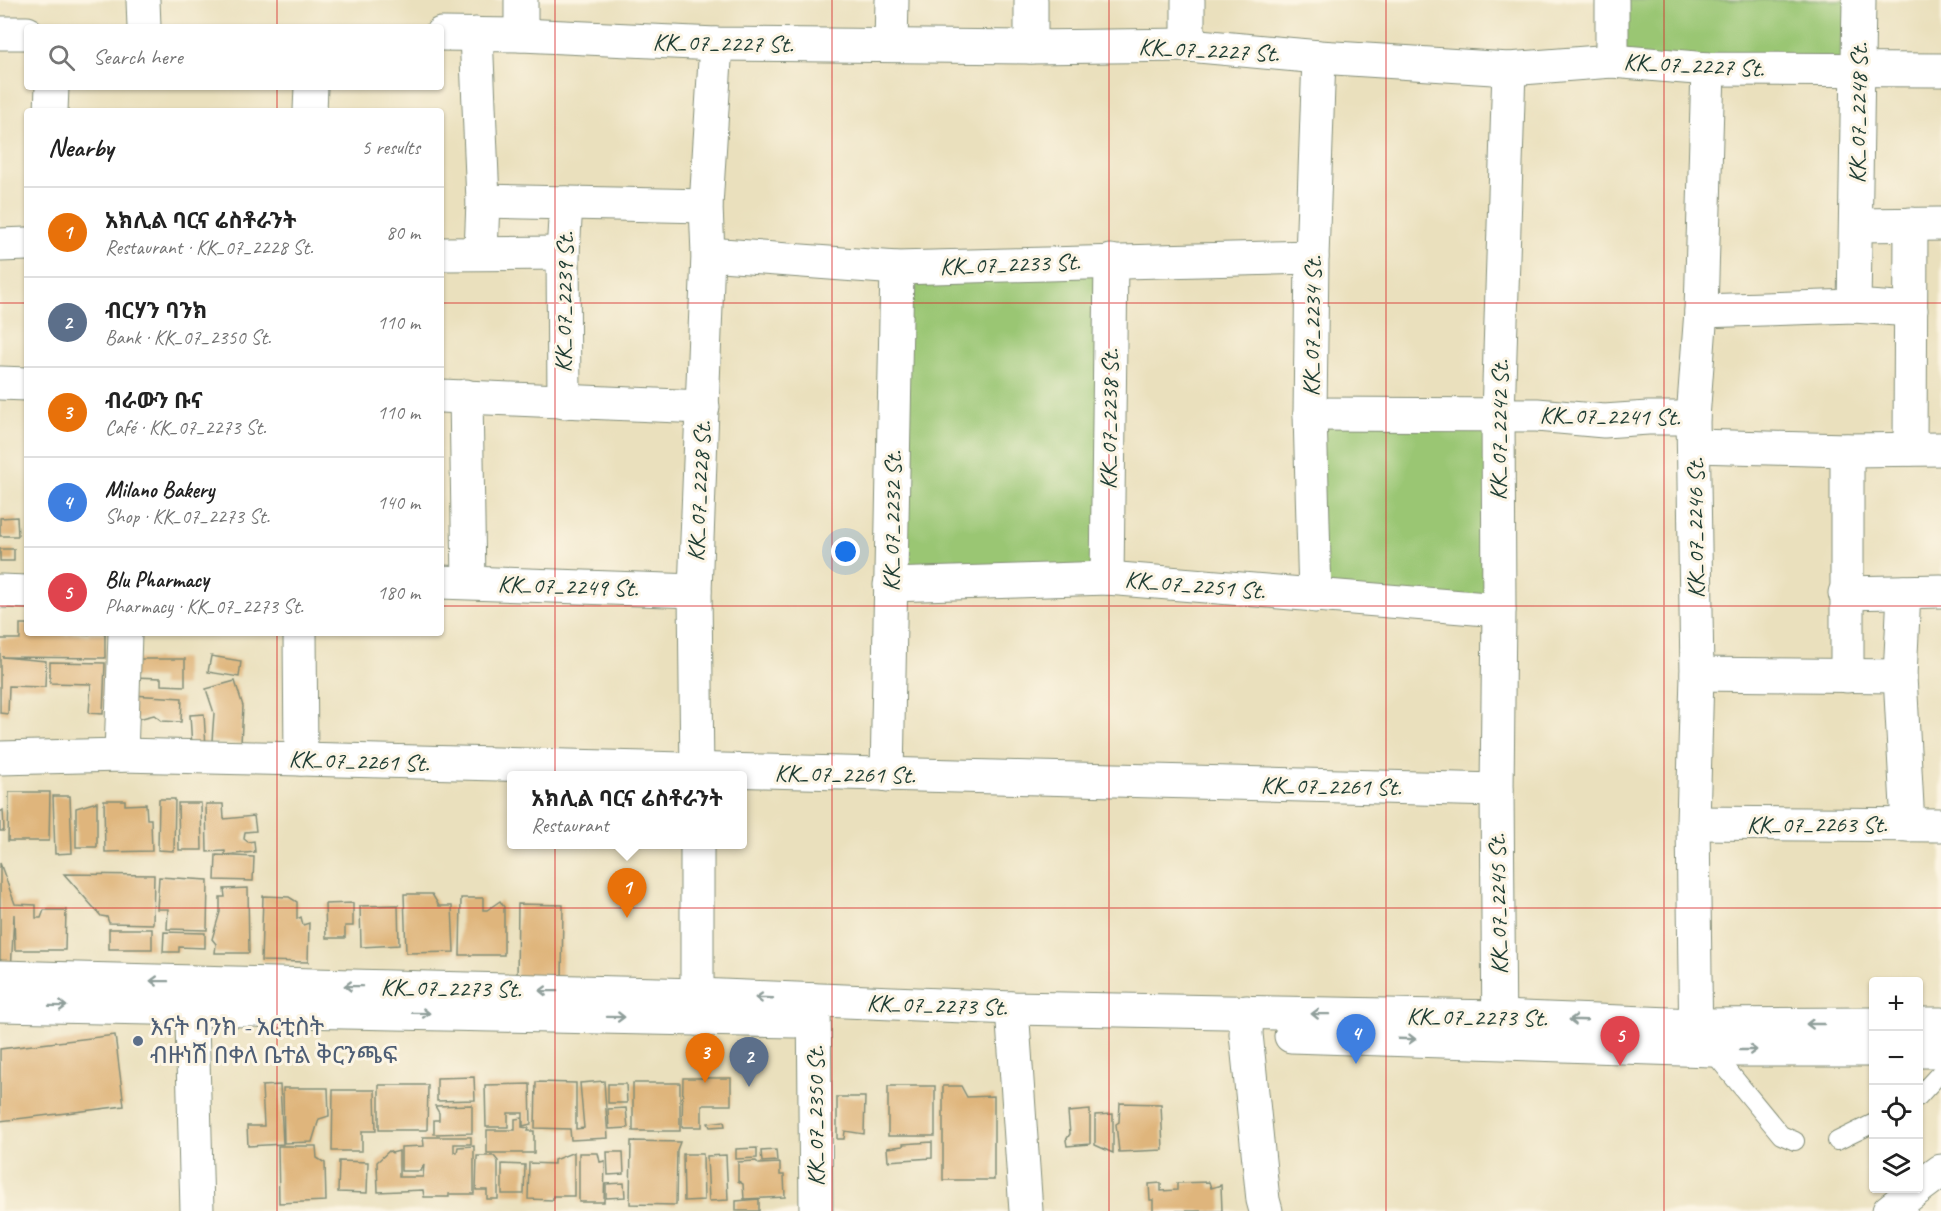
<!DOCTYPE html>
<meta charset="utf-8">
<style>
:root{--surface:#fff;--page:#f2f2f2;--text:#222;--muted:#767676;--line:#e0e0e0;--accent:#b5179e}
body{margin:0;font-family:Caveat,"Noto Sans Ethiopic",sans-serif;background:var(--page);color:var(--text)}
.controls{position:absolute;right:18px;bottom:18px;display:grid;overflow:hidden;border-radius:6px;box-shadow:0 2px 4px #0004}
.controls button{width:54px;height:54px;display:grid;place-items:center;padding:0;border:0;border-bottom:2px solid var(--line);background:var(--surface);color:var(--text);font:30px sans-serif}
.you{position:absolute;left:846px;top:552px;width:21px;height:21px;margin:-15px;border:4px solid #fff;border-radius:50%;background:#1a73e8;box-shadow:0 0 0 9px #1a73e833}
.badge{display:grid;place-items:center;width:39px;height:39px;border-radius:50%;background:var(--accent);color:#fff;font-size:20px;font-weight:700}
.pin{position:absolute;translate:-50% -50px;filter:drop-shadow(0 2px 3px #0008)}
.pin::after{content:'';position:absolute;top:32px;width:21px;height:18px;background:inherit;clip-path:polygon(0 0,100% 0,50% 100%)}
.popup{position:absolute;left:507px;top:771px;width:240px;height:78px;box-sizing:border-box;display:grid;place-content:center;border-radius:6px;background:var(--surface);filter:drop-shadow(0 2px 4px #0005);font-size:20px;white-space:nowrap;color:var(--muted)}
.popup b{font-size:22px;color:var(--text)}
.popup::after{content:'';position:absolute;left:50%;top:100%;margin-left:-12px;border:12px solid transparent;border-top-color:var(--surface)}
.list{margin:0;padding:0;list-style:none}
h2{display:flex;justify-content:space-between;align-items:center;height:78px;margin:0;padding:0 24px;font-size:26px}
h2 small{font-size:20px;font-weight:400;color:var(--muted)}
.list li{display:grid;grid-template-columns:39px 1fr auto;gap:18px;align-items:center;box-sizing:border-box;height:90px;padding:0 24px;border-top:2px solid var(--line)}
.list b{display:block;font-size:22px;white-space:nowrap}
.list p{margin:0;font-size:20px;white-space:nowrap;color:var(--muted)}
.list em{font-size:20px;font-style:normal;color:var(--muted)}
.icon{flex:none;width:33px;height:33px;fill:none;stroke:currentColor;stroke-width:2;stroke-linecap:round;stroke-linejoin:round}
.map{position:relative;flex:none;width:1941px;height:1211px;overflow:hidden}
.search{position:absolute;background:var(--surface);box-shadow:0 2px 4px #0004;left:24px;top:24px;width:420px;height:66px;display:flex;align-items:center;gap:15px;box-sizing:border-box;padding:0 21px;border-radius:6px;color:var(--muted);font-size:22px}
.panel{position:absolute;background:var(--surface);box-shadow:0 2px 4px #0004;left:24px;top:108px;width:420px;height:528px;border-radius:6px}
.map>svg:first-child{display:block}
.green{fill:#9ac673;stroke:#5c8254;stroke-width:1.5}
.building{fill:#dfb57b}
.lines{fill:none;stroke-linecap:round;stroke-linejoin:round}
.service-casing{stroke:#848e78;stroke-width:20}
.minor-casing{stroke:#848e78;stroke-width:35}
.primary-casing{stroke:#848e78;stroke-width:35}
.service{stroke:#fff;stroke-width:18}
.minor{stroke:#fff;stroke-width:33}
.primary{stroke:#fff;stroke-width:33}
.oneway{stroke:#8f9e9a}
.grid{fill:none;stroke:#d62828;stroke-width:1.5;stroke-opacity:0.55}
.service-dot{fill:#5c6f8a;stroke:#fcf5e5;stroke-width:2}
.labels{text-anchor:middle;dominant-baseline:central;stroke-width:6;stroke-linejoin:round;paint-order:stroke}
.street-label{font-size:24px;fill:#1f3d34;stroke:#fcf5e5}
.service-label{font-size:24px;fill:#4e5e75;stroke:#fcf5e5;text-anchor:start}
</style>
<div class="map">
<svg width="1941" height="1211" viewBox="0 0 1941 1211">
<rect width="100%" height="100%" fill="#fcf5e5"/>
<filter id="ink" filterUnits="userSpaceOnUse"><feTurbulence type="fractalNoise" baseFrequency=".0167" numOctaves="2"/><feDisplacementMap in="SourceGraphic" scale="12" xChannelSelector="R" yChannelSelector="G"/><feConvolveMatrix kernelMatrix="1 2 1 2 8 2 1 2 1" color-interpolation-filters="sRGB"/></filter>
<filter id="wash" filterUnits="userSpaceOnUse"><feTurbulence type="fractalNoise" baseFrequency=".008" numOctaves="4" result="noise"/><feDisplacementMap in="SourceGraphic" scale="24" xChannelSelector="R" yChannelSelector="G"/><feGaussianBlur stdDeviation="1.35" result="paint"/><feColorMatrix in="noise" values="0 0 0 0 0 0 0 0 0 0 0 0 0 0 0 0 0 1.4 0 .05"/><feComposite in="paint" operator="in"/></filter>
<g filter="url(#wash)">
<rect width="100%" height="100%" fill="#eae0bd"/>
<!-- green -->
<g class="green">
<polygon points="1611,0 1859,0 1858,71 1612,61"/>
<polygon points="1111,261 1107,578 890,585 897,268"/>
<polygon points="1310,414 1498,415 1499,610 1315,596"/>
</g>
<g id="blocks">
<!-- building -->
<g class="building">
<polygon points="17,517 18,536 0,536 0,518"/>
<rect x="0" y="549" width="14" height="12"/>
<polygon points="20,624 27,624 27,633 64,633 64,635 69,635 69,633 89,635 89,633 105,633 105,658 2,657 46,661 45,687 9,686 8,714 0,713 0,639 20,639"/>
<polygon points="211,656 241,661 239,677 208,672"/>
<polygon points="132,659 185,659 185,686 161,685 161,678 132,677"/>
<polygon points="50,662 105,663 103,714 89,713 91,684 50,683"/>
<polygon points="235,681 243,706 241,743 212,741 214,713 206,689"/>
<polygon points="131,695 182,698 181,722 162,721 154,715 130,721"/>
<polygon points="204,714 206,747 192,747 190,715"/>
<polygon points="9,792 50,792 49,841 8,841"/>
<polygon points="53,796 70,796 72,853 55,854"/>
<polygon points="159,799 175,799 174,851 158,850"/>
<polygon points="104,800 125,800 125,805 146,804 147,819 151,819 152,851 105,852"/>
<polygon points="97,802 97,847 76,847 76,808"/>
<polygon points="178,803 201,803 202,850 179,850"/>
<polygon points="206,804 223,804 224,819 254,816 256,831 245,832 244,839 248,842 254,841 255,852 225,855 225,851 207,852"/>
<polygon points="3,810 4,831 0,831 0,812"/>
<polygon points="216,855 254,857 253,881 215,880"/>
<polygon points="0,863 15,904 36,905 36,918 41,918 44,910 66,910 65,950 15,950 14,914 11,972 0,959"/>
<polygon points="64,874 154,875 153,924 109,923 107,917 101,916"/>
<polygon points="159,877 208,880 207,930 167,929 168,909 157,909"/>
<polygon points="248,888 249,953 215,953 216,944 212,939 220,912 220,897 225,897 224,889"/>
<polygon points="404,894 432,894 439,906 452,906 454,952 406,953"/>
<polygon points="263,896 289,897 297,902 297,919 301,917 303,925 309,923 308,962 261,961"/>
<polygon points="461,898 483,898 483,910 487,910 500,901 504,907 504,955 460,955"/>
<polygon points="353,903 353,926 345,926 345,938 326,938 325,904"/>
<polygon points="518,904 563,905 562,980 517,979"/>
<polygon points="398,905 399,945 361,947 360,906"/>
<rect x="109" y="929" width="43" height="20"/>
<polygon points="164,932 205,933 205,948 179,947 179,952 163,952"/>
<polygon points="115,1035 124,1106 0,1121 0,1049"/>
<polygon points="474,1077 475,1100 437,1101 437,1078"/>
<polygon points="683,1078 731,1078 731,1105 702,1105 702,1127 682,1127"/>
<polygon points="604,1081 608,1138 571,1140 570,1129 535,1128 536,1082 576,1083 576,1129 584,1128 580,1083"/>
<rect x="633" y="1083" width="47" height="48"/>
<polygon points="530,1084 531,1124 523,1126 523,1113 508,1113 508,1127 486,1127 485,1085"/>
<polygon points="608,1084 626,1084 627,1103 608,1103"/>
<polygon points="280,1085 283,1144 248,1146 247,1126 264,1126 262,1086"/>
<polygon points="379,1085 428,1085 427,1130 379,1130"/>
<rect x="888" y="1086" width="47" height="50"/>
<polygon points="943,1086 961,1086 967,1097 994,1096 994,1180 943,1180"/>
<polygon points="283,1088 328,1088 329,1116 319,1119 312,1142 284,1143"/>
<polygon points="333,1090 375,1090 376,1131 362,1131 362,1151 332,1151"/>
<polygon points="837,1097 865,1097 864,1134 845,1131 844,1139 837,1139"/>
<polygon points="1120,1103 1161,1104 1163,1150 1119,1152 1116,1124 1119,1122"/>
<polygon points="472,1105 472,1133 434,1134 434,1120 439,1120 439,1113 435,1106"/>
<polygon points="626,1108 628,1128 609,1129 608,1109"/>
<polygon points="1090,1110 1090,1144 1067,1146 1066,1140 1070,1134 1068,1112"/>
<polygon points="1113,1114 1113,1153 1095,1145 1095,1115"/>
<polygon points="522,1118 522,1127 529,1128 528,1131 534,1131 534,1153 487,1153 487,1130 515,1130 515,1119"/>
<polygon points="724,1121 725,1126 710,1127 708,1123"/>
<polygon points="423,1137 471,1137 471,1144 454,1144 454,1152 457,1152 458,1147 474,1146 474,1194 449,1194 449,1197 424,1197 423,1190 378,1192 377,1162 389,1151 392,1153 399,1151 399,1177 423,1177 424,1164 421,1171 401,1171 401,1147 424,1146"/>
<polygon points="631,1141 680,1142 677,1150 676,1205 630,1204"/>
<polygon points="932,1142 932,1158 888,1161 887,1148 903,1146 903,1144"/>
<polygon points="278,1146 316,1146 317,1158 325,1163 326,1201 279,1203"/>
<polygon points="757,1148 757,1158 736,1159 736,1149"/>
<polygon points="776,1150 777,1161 762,1162 761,1151"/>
<polygon points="574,1152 574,1196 553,1196 553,1200 528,1199 529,1163 554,1164 554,1160"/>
<polygon points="607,1152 623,1152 624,1174 608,1175"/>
<polygon points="579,1153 598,1153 600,1162 605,1161 604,1202 579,1202"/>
<polygon points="683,1154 703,1154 704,1200 684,1201"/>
<polygon points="726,1155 728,1200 709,1201 707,1156"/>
<polygon points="477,1156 494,1156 498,1161 498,1199 487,1199 487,1190 476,1190"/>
<polygon points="339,1161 368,1162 367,1193 338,1192"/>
<polygon points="756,1161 759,1164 780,1163 780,1175 784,1175 785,1197 744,1199 743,1184 738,1181 738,1162"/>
<polygon points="502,1164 525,1165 524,1194 502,1194"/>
<polygon points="1209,1182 1211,1188 1221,1185 1222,1211 1153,1211 1153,1200 1150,1200 1149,1184 1161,1183 1161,1191 1177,1190 1177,1183"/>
<polygon points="624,1183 625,1197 606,1198 606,1184"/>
<polygon points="759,1199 759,1211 736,1211 736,1201"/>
</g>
</g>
</g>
<g filter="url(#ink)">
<use href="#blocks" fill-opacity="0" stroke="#848e78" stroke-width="1.5"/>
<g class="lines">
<!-- service casing -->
<g class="service-casing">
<g id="service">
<polyline points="1711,1050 1781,1135 1795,1141"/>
<polyline points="1918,1097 1941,1072"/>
<polyline points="1837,1141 1874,1123"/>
</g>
</g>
<!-- minor casing -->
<g class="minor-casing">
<g id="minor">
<polyline points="143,0 144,27"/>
<polyline points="521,0 521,35"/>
<polyline points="1031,0 1031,47"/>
<polyline points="1188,0 1188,45"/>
<polyline points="0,33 27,33"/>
<polyline points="441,34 521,35 716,44 1031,47 1188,45 1319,57 1509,69 1612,61 1708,69 1941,70"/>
<polyline points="476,34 483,201 481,253"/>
<polyline points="891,44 892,0"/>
<polyline points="1612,61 1612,0"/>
<polyline points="51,111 52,87"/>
<polyline points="310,111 311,87"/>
<polyline points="483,201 706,206"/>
<polyline points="1856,225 1941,224"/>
<polyline points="0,245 27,244"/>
<polyline points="441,254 563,253"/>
<polyline points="708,254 897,268 1312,257"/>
<polyline points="1854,306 1859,0"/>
<polyline points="1701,311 1854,306 1911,310"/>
<polyline points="0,383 27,384"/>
<polyline points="441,396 703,407"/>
<polyline points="466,396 469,582"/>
<polyline points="564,402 563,253 566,203"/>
<polyline points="1310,414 1537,415 1604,421 1648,418 1693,418"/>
<polyline points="1695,446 1847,450 1941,449"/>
<polyline points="1910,449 1911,224"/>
<polyline points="1847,450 1847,676"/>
<polyline points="1107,578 1111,261"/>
<polyline points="441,582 695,591"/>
<polyline points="890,585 1107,578 1499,610"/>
<polyline points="0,591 27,592"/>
<polyline points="1904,592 1900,676 1908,825"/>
<polyline points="1845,593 1941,591"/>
<polyline points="1315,596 1310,414 1312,257 1319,57"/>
<polyline points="300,633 301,759"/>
<polyline points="1697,674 1900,676"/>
<polyline points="121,755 125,633"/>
<polyline points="0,758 121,755 301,759 1497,790"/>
<polyline points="887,775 897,268"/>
<polyline points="697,776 695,591 708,254 706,206 716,44"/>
<polyline points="1693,823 1941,825"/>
<polyline points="191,982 197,1211"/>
<polyline points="814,1000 816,1211"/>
<polyline points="1012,1008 1026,1211"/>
<polyline points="1247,1012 1246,1034 1263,1200 1266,1211"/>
<polyline points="697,1019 697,844"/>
<polyline points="1499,1042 1497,790 1499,610 1498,415 1509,69"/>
<polyline points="1696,1049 1693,823 1697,674 1693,418 1701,311 1708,69"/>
<polyline points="1918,1188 1941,1171"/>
<polyline points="1889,1211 1918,1188"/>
</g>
</g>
<!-- primary casing -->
<g class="primary-casing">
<g id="primary">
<polyline points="0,977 698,995 1012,1008 1499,1017 1695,1025 1874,1024"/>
<polyline points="0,1005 795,1021"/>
<polyline points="1918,1024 1941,1024"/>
<polyline points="1291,1036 1711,1050 1874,1050"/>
<polyline points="1918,1051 1941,1051"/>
</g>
</g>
<!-- service -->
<use href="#service" class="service"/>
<!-- minor -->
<use href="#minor" class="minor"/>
<!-- primary -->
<use href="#primary" class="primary"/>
</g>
<!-- one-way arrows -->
<defs><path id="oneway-shaft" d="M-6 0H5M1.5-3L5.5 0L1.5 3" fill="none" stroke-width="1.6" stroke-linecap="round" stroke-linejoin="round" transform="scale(1.5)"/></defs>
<g class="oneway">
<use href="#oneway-shaft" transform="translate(159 981) rotate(-179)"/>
<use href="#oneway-shaft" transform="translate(353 986) rotate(-179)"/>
<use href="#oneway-shaft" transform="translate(548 991) rotate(-179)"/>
<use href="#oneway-shaft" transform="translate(764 998) rotate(-178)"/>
<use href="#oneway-shaft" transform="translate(58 1006) rotate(1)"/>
<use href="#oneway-shaft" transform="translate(421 1013) rotate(1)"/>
<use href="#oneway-shaft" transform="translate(1320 1014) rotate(-179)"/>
<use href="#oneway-shaft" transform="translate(616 1017) rotate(1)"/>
<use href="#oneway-shaft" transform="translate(1578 1020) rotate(-178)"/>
<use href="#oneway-shaft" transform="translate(1815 1024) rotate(180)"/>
<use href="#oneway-shaft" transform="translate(1407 1039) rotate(2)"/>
<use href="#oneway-shaft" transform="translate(1748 1050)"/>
</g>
</g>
<!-- grid -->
<path class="grid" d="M277,0V27M555,0V1211M832,0V1211M1109,0V1211M1386,0V1211M1664,0V1211M277,87V111M0,303H27M441,303H1941M0,606H27M441,606H1941M277,633V1211M0,908H1941"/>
<!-- markers -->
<circle class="service-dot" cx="138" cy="1041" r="6"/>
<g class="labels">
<!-- street labels -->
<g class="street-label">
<text transform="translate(723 43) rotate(1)">KK_07_2227 St.</text>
<text transform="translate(1209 50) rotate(3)">KK_07_2227 St.</text>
<text transform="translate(1694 65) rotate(3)">KK_07_2227 St.</text>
<text transform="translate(1858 113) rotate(-89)">KK_07_2248 St.</text>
<text transform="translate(1010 264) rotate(-2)">KK_07_2233 St.</text>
<text transform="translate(564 302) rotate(-89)">KK_07_2239 St.</text>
<text transform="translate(1312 326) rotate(-89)">KK_07_2234 St.</text>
<text transform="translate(1610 416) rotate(1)">KK_07_2241 St.</text>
<text transform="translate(1109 419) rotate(-89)">KK_07_2238 St.</text>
<text transform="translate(1499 430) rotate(-89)">KK_07_2242 St.</text>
<text transform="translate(699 491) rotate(-87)">KK_07_2228 St.</text>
<text transform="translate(892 521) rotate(-89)">KK_07_2232 St.</text>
<text transform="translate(1695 528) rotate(-90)">KK_07_2246 St.</text>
<text transform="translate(1195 585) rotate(5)">KK_07_2251 St.</text>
<text transform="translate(568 586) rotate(2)">KK_07_2249 St.</text>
<text transform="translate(359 761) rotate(2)">KK_07_2261 St.</text>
<text transform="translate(845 774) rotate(1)">KK_07_2261 St.</text>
<text transform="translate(1331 786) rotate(1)">KK_07_2261 St.</text>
<text x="1817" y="824">KK_07_2263 St.</text>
<text transform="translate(1498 904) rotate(-91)">KK_07_2245 St.</text>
<text transform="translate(451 988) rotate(1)">KK_07_2273 St.</text>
<text transform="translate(937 1005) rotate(2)">KK_07_2273 St.</text>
<text transform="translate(1477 1017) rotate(1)">KK_07_2273 St.</text>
<text transform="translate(815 1116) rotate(-90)">KK_07_2350 St.</text>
</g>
<!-- service labels -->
<g class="service-label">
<text x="150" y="1027">እናት ባንክ - አርቲስት<tspan x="150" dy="28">ብዙነሽ በቀለ ቤተል ቅርንጫፍ</tspan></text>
</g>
</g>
</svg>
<div class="controls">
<button>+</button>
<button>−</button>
<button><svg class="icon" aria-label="locate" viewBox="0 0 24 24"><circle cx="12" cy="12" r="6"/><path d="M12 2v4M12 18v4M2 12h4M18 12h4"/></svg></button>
<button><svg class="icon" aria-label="layers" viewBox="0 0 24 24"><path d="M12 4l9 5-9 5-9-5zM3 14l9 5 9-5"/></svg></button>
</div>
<div class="you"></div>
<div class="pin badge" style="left:627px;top:918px;background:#e8710a">1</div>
<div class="popup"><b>አክሊል ባርና ሬስቶራንት</b>Restaurant</div>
<div class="pin badge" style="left:749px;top:1087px;background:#5c6f8a">2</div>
<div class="pin badge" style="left:705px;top:1083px;background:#e8710a">3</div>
<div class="pin badge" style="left:1356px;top:1064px;background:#3f7fe0">4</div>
<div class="pin badge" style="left:1620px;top:1066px;background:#e0444e">5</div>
<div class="search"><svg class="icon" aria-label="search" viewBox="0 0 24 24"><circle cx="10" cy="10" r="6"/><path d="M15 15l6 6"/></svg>Search here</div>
<section class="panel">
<h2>Nearby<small>5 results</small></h2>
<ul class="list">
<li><span class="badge" style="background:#e8710a">1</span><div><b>አክሊል ባርና ሬስቶራንት</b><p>Restaurant · KK_07_2228 St.</p></div><em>80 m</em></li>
<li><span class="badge" style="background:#5c6f8a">2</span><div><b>ብርሃን ባንክ</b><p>Bank · KK_07_2350 St.</p></div><em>110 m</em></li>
<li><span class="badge" style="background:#e8710a">3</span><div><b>ብራውን ቡና</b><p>Café · KK_07_2273 St.</p></div><em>110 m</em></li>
<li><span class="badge" style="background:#3f7fe0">4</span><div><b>Milano Bakery</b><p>Shop · KK_07_2273 St.</p></div><em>140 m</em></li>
<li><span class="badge" style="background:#e0444e">5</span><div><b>Blu Pharmacy</b><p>Pharmacy · KK_07_2273 St.</p></div><em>180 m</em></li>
</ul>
</section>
</div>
